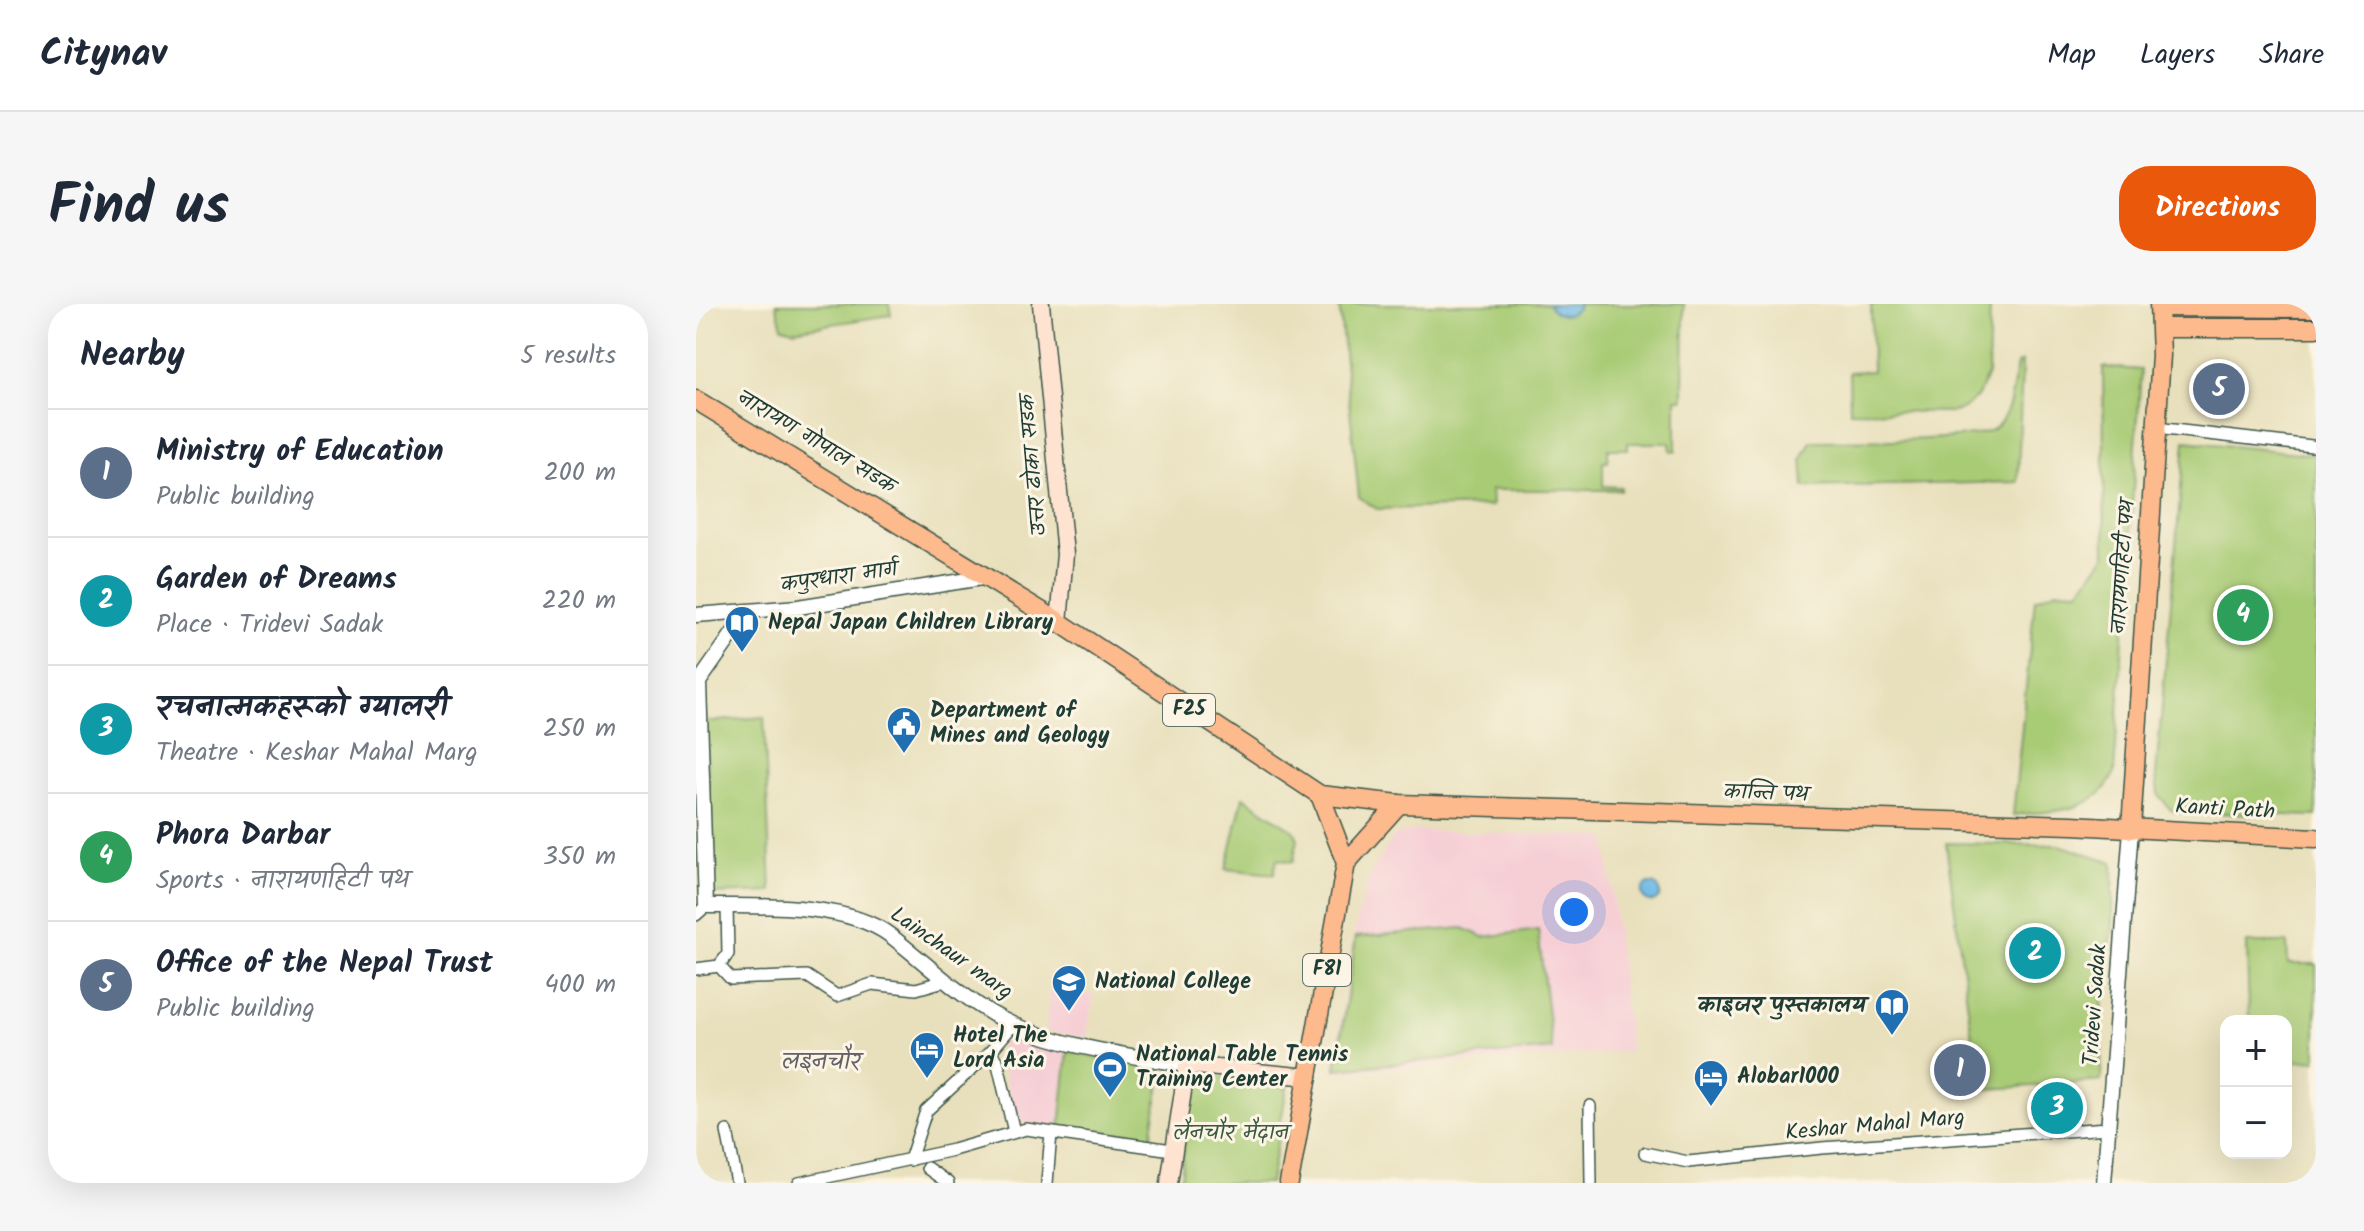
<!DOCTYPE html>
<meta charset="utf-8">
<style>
:root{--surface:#fff;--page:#f6f6f7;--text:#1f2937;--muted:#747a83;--line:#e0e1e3;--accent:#ea580c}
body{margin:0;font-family:Kalam,"Playpen Sans Deva",sans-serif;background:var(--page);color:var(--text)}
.controls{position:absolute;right:24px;bottom:24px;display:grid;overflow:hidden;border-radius:16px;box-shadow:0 8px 32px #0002}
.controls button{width:72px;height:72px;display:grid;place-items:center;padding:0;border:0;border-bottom:2px solid var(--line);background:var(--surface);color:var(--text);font:40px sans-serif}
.you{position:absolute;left:878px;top:608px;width:28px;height:28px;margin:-20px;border:6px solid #fff;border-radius:50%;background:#1a73e8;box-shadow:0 0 0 12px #1a73e833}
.badge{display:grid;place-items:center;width:52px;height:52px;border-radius:50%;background:var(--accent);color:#fff;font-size:26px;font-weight:700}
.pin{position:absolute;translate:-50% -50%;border:4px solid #fff;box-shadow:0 2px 8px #0006}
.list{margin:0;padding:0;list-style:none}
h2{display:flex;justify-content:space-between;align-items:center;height:104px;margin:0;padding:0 32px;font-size:34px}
h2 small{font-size:26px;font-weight:400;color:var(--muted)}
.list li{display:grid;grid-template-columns:52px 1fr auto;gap:24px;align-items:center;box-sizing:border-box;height:128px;padding:0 32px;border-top:2px solid var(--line)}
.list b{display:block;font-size:30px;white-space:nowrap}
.list p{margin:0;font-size:26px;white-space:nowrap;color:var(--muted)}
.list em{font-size:26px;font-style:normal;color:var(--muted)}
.map{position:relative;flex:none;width:1620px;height:879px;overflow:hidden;border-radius:32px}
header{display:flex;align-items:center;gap:48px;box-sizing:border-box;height:112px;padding:0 40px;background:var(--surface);border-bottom:2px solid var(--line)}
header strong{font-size:38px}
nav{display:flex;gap:44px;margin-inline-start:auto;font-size:28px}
.intro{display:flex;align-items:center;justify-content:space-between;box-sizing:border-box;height:192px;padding:0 48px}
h1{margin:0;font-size:56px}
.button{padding:20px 36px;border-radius:32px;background:var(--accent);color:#fff;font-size:28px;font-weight:700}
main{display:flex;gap:48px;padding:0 48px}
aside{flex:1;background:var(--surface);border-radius:32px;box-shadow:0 8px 32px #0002}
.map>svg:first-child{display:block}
.built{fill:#f6cfd5}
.green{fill:#a8cb74;stroke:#648454;stroke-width:2}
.water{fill:#6ebae7;stroke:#467c8e;stroke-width:2}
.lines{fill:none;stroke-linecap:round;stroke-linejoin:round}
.minor-casing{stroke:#3d5548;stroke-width:14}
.tertiary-casing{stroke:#3d5548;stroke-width:17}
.secondary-casing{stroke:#3d5548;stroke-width:19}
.primary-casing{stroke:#3d5548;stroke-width:21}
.minor{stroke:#fff;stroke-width:11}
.tertiary{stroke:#fff;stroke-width:14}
.secondary{stroke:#fee3d1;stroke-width:16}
.primary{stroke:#fcba8d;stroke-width:18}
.labels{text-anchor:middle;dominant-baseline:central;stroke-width:6;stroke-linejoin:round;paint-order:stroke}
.shield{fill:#fcf5e5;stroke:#617469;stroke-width:2}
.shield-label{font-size:20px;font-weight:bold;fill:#1f3d34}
.street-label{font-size:22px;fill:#1f3d34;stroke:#fcf5e5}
.poi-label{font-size:22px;font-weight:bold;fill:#1f3d34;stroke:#fcf5e5;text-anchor:start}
.park-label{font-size:22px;fill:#3a5941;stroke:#fcf5e5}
.neighbourhood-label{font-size:24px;fill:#646168;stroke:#fcf5e5}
</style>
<header>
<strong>Citynav</strong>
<nav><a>Map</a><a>Layers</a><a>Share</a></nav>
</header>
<div class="intro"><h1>Find us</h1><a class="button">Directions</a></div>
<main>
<aside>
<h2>Nearby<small>5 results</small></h2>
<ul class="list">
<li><span class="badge" style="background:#5c6f8a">1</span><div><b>Ministry of Education</b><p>Public building</p></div><em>200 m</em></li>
<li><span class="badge" style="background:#0f9aa8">2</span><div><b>Garden of Dreams</b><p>Place · Tridevi Sadak</p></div><em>220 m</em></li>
<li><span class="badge" style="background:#0f9aa8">3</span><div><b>रचनात्मकहरूको ग्यालरी</b><p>Theatre · Keshar Mahal Marg</p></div><em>250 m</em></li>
<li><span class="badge" style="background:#2e9e5b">4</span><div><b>Phora Darbar</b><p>Sports · नारायणहिटी पथ</p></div><em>350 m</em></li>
<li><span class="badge" style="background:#5c6f8a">5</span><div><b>Office of the Nepal Trust</b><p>Public building</p></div><em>400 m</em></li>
</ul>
</aside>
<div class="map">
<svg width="1620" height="879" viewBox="0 0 1620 879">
<rect width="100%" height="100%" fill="#fcf5e5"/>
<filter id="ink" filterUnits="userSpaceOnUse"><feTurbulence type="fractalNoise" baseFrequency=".0125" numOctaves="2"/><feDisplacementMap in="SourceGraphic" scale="16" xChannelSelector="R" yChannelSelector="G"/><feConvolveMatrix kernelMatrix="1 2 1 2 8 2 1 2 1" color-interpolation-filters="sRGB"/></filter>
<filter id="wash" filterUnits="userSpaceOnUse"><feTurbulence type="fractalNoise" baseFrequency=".006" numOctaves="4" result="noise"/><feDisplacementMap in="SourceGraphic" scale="32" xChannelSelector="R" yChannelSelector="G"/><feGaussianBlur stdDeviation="1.8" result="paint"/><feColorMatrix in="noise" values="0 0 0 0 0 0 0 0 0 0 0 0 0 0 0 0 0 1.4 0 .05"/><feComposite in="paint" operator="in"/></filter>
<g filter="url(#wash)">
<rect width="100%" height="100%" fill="#e8e0bc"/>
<!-- built -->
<g class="built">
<polygon points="717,526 910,533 934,747 637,768 661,615 674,572 698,532"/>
<polygon points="353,688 398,691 390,734 350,727"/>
<polygon points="323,727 371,746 362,824 321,817 311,782 305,739"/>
</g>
<!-- green -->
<g class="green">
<polygon points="80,0 193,0 195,11 97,26 86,23"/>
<polygon points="643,0 988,0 987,95 980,95 980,147 975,147 974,139 932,139 932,145 912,145 912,158 907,158 907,182 925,183 925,186 795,186 796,202 681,205 663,193"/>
<polygon points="1175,0 1294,0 1292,70 1282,92 1267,105 1258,108 1154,107 1153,68 1176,67"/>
<path d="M1326,58L1322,178L1108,183L1106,155L1115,137C1146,136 1281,139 1299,124C1316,109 1317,81 1321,60Z"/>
<path d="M1407,63L1445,66L1418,469C1402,510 1354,507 1317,511L1339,295L1361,286L1383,287L1409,252Z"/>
<polygon points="1489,137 1620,151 1620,512 1483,508 1475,506 1462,490 1460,471"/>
<polygon points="68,413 75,588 15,590 10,418"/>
<polygon points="547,493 598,527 602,535 597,558 581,555 578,570 530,565"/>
<polygon points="1250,539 1363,541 1417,558 1417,627 1407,671 1405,777 1283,786"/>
<polygon points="767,624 787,633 842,626 856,745 640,765 660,633"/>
<polygon points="1551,639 1591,639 1592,660 1620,660 1620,756 1590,758 1590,717 1553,717"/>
<polygon points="372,747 466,766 454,839 364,823"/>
<polygon points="514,772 591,783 574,879 485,879 492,788"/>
</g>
<!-- water -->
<g class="water">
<path d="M852,0H884C875,15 860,14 852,0Z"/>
<circle cx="955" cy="589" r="9"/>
<polygon points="1360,644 1365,649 1361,655 1336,658 1330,655 1333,648"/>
</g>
</g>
<g filter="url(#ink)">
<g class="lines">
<!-- minor casing -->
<g class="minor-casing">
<g id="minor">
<polyline points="1460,124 1616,142"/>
<polyline points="0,611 10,602"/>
<polyline points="23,662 35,675 111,672 141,692 176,680 220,685 248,677"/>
<polyline points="0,665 23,662 32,650 31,602"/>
<polyline points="294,748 301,756 318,828"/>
<polyline points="894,802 895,879"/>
<polyline points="31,827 41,879"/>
<polyline points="949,849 992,858 1126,844 1412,824"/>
<polyline points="214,856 230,807 294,748 317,721"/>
<polyline points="231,864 252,879"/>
<polyline points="103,879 257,846 330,825 476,846"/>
<polyline points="351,879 355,829"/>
</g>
</g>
<!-- tertiary casing -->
<g class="tertiary-casing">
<g id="tertiary">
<path d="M52,308L3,378L10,602C62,602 151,598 195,632C234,662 272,701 318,721C373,745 433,751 491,761"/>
<polyline points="0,311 102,303 292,273"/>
<polyline points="1408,879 1435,525"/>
</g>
</g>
<!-- secondary casing -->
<g class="secondary-casing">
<g id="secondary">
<polyline points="345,0 369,250 363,318"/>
<polyline points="473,879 491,761 613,773"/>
</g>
</g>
<!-- primary casing -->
<g class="primary-casing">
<g id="primary">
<polyline points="1464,3 1620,4"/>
<polyline points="1466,24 1620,24"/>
<polyline points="0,96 363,318 624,491 703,500 1376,521 1620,534"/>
<polyline points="1435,525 1465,51 1463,0"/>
<polyline points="650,559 703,500"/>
<polyline points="593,879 650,559 624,491"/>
</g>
</g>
<!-- minor -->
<use href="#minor" class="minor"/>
<!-- tertiary -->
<use href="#tertiary" class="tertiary"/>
<!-- secondary -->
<use href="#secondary" class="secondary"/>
<!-- primary -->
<use href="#primary" class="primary"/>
</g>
</g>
<!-- icons -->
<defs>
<g id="library-pin" transform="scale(1.8)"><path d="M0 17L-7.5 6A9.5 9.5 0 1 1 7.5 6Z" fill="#1f6fb2" stroke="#fcf5e5"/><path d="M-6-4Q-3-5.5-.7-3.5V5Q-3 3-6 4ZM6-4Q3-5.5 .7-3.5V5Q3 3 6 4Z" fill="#fff"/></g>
<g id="civic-pin" transform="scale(1.8)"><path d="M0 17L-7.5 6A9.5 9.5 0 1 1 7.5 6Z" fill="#1f6fb2" stroke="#fcf5e5"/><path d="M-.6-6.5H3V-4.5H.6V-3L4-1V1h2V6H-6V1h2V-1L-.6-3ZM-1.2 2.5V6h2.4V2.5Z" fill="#fff"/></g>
<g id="university-pin" transform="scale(1.8)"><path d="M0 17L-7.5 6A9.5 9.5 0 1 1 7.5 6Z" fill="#1f6fb2" stroke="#fcf5e5"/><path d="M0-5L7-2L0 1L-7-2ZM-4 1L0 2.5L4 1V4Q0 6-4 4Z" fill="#fff"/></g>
<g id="hotel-pin" transform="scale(1.8)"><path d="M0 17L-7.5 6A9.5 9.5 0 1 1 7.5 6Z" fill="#1f6fb2" stroke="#fcf5e5"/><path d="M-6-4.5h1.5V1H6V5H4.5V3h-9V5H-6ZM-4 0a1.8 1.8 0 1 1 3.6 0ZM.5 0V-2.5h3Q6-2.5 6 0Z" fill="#fff"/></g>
<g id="stadium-pin" transform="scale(1.8)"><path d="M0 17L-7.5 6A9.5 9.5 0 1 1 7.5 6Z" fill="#1f6fb2" stroke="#fcf5e5"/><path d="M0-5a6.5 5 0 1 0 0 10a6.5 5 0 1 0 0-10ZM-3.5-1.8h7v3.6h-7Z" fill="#fff"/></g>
</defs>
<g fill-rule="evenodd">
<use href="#library-pin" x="46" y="319"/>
<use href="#civic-pin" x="208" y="420"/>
<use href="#university-pin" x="373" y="678"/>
<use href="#library-pin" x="1196" y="702"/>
<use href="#hotel-pin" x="231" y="745"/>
<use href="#stadium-pin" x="414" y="764"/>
<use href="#hotel-pin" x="1015" y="773"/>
</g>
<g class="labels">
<!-- shield labels -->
<g class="shield">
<rect x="467" y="390" width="52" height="32" rx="6"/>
<rect x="607" y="650" width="48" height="32" rx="6"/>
</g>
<g class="shield-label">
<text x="493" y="406">F25</text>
<text x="631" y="666">F81</text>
</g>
<!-- street labels -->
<g class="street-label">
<text transform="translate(120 139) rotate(31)">नारायण गोपाल सडक</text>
<text transform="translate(338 161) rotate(-95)">उत्तर ढोका सडक</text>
<text transform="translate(1428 263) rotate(-86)">नारायणहिटी पथ</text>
<text transform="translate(143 274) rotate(-8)">कपुरधारा मार्ग</text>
<text transform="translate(1070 490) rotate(2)">कान्ति पथ</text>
<text transform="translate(1529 506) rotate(3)">Kanti Path</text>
<text transform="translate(255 650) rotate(35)">Lainchaur marg</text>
<text transform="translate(1400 701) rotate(-86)">Tridevi Sadak</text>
<text transform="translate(1179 822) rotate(-5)">Keshar Mahal Marg</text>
</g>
<!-- poi labels -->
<g class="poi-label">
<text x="72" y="319">Nepal Japan Children Library</text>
<text x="234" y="407">Department of<tspan x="234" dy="25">Mines and Geology</tspan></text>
<text x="399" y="678">National College</text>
<text x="1170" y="702" text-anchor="end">काइजर पुस्तकालय</text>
<text x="257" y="732">Hotel The<tspan x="257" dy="25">Lord Asia</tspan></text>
<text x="440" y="751">National Table Tennis<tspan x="440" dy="25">Training Center</tspan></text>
<text x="1041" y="773">Alobar1000</text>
</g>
<!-- park labels -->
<g class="park-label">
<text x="535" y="829">लैनचौर मैदान</text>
</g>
<!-- neighbourhood labels -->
<g class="neighbourhood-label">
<text x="125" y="758">लइनचौर</text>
</g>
</g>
</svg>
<div class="controls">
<button>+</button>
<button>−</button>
</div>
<div class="you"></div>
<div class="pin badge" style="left:1264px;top:766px;background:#5c6f8a">1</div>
<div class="pin badge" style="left:1339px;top:649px;background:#0f9aa8">2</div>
<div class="pin badge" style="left:1361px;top:804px;background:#0f9aa8">3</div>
<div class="pin badge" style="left:1547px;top:311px;background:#2e9e5b">4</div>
<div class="pin badge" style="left:1523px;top:85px;background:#5c6f8a">5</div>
</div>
</main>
